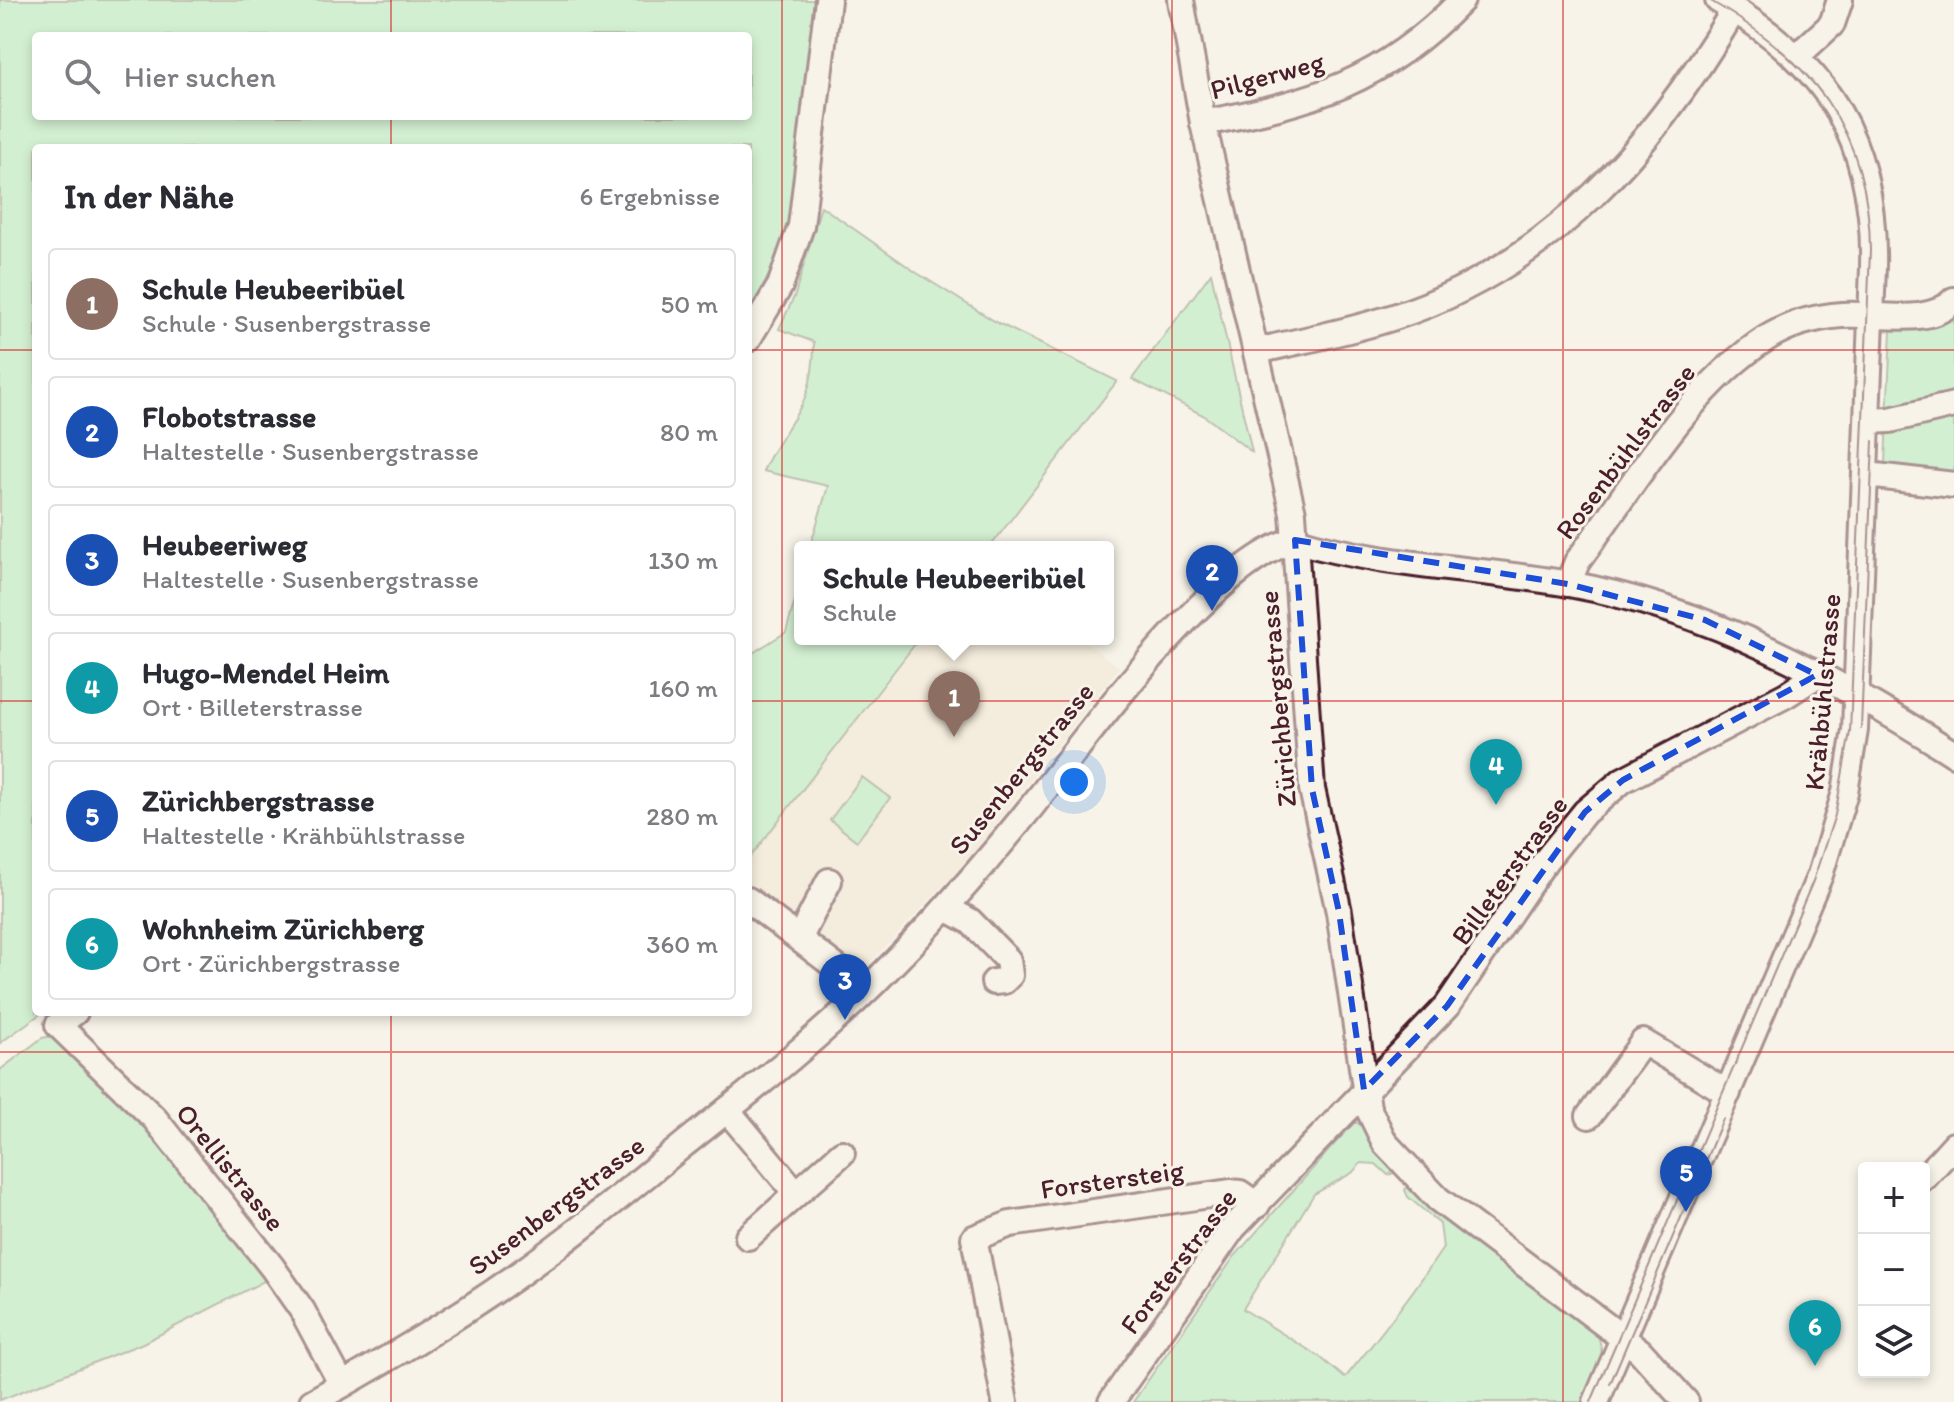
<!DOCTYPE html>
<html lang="de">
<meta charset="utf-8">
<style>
:root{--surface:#fff;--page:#f2f2f3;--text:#2b2b33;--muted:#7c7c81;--line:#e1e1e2;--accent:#0f766e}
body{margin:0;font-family:Itim,sans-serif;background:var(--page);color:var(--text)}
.controls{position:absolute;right:24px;bottom:24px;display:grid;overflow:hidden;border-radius:8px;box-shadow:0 4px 12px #0003}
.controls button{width:72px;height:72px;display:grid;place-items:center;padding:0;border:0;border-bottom:2px solid var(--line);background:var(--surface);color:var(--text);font:40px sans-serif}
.you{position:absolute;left:1074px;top:782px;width:28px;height:28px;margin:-20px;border:6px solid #fff;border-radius:50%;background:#1a73e8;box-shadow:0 0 0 12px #1a73e833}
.badge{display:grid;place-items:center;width:52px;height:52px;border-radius:50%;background:var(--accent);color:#fff;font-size:26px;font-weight:700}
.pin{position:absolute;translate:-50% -66px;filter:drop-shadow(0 2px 4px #0008)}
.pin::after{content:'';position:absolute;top:42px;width:28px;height:24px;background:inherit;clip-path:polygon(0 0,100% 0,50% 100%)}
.popup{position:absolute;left:794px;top:541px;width:320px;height:104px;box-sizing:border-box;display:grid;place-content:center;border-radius:8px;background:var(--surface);filter:drop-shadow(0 2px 6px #0005);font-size:26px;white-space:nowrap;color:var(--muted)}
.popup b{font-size:30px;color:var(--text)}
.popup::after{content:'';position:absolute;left:50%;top:100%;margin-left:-16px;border:16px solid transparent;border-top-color:var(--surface)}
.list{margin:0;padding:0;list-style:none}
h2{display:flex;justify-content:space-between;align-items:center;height:104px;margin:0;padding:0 32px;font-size:34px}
h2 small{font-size:26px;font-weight:400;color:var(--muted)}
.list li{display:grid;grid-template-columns:52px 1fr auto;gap:24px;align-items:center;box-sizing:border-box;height:112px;margin:0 16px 16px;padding:0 16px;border:2px solid var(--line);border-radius:8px}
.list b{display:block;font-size:30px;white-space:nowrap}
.list p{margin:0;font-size:26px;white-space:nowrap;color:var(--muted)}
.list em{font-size:26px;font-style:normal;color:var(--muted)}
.icon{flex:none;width:44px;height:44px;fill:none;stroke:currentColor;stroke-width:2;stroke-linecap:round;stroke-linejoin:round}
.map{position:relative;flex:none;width:1954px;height:1402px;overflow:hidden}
.search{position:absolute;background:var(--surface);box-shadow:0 4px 12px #0003;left:32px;top:32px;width:720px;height:88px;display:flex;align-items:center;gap:20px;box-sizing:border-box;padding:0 28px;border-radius:8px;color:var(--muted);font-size:30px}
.panel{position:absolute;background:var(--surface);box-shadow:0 4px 12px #0003;left:32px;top:144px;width:720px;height:872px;border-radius:8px}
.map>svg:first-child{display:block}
.built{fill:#efe4ce}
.green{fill:#a7ebb7;stroke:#788571;stroke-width:2;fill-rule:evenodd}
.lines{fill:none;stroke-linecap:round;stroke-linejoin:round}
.minor-casing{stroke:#4a1f2b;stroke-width:30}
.minor{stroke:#f7f3e8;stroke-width:24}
.tram{stroke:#4a1f2b;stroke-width:2}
.marked{fill:none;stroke:#1d4ed8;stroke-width:6;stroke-dasharray:16 10;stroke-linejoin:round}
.grid{fill:none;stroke:#d62828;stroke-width:2;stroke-opacity:0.55}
.labels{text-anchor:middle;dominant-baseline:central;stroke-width:6;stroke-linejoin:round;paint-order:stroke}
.street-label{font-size:28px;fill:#4a1f2b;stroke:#f7f3e8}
</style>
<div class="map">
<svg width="1954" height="1402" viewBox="0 0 1954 1402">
<rect width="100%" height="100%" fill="#f7f3e8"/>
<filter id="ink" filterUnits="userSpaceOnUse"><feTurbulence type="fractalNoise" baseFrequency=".0125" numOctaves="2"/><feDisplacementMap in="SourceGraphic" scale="16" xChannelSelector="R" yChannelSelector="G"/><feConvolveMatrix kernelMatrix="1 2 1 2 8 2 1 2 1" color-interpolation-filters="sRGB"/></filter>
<g filter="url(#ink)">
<!-- built -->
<polygon class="built" points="922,639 1081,639 1119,667 969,858 864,969 857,970 748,889 748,860"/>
<!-- green -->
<g class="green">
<path d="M0,0H814L798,156L784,245L748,316V148H36V1012H43L0,1043ZM36,36H748V116H36Z"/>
<path d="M821,206L917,273L996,322L1117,381L990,547H810L828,486L763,471C789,415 814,411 814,342L779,329L795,295Z"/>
<polygon points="1211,273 1252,452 1203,415 1132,379"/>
<polygon points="1954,307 1954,477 1894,471 1885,463 1891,331 1901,322"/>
<polygon points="800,583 800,639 919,639 748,860 748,656 786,632"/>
<polygon points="862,777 890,798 857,841 830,820"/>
<polygon points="52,1036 130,1098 272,1277 143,1343 0,1400 0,1070 42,1038"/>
<path d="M1354,1122L1368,1127L1396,1170L1394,1173L1388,1175L1376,1164L1361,1163L1352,1173L1314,1194L1243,1309L1320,1357L1345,1378C1380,1336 1413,1293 1443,1248L1440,1224L1408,1197L1405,1190L1409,1184L1598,1334L1603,1357L1585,1402H1133L1234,1257Z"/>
</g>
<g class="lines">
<!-- minor casing -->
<g class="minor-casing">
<g id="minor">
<polyline points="1181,0 1203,123 1293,513 1312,789 1339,912 1368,1108 1385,1143 1438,1199 1640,1351 1686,1402"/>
<polyline points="1797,56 1832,24 1840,0"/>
<path d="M1203,123C1312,103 1383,82 1462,0"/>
<polyline points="748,339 780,286 801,226 828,0"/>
<path d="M1257,351C1303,340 1349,332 1394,317C1551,266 1653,147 1734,10"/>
<polyline points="1868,421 1890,420 1954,405"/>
<polyline points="1867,475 1954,485"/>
<path d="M1568,584L1577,562C1631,489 1689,387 1767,338C1789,324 1816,317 1842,315C1877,312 1928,328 1954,300"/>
<polyline points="748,900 866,990"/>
<polyline points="946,908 970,921 1008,960 1010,975 1004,981 994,982"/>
<polyline points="800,937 829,881"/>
<polyline points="75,1012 58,1025 155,1119 272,1267 302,1310 342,1385"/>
<polyline points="727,1110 796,1193"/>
<polyline points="1589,1116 1643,1042 1728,1093"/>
<polyline points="1924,1178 1954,1145"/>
<polyline points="748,1237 842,1153"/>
<path d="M312,1402C381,1363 450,1323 515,1277C573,1236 627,1191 682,1146C747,1094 814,1042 874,983C942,915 1006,841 1065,764C1110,705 1224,558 1295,540C1383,567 1479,568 1569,584C1712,610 1833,677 1954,754"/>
<polyline points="1005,1402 974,1238 1010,1224 1230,1192 1240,1193 1257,1205"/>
<polyline points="1111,1402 1233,1228 1447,1006 1545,861 1585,812 1623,780 1786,695 1817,675"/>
<path d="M1596,1402L1820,875L1845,792L1855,730L1873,267C1876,140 1827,63 1718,0"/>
</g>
</g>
<!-- minor -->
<use href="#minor" class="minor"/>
<!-- tram -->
<g class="tram">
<polyline points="1861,728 1873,441"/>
<polyline points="1610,1384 1723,1119"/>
<path d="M1591,1402L1813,881L1835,815L1850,732L1870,251C1870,129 1810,58 1709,0"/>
</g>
</g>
</g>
<!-- marked area -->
<path d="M0 0H1954V1402H0ZM1295,540L1568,584L1705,620L1817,675L1623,780L1585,812L1447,1006L1364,1090L1339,912L1312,789Z" fill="#f7f3e8" fill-opacity=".55" fill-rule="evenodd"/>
<path class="marked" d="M1295,540L1568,584L1705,620L1817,675L1623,780L1585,812L1447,1006L1364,1090L1339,912L1312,789Z"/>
<!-- grid -->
<path class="grid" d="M391,0V36M782,0V1402M1172,0V1402M1563,0V1402M391,116V148M0,350H36M748,350H1954M0,701H36M748,701H1954M391,1012V1402M0,1052H1954"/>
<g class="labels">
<!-- street labels -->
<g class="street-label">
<text transform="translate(1267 75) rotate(-15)">Pilgerweg</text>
<text transform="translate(1625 451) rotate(-53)">Rosenbühlstrasse</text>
<text transform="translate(1822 692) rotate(-85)">Krähbühlstrasse</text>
<text transform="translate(1277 699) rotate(-95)">Zürichbergstrasse</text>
<text transform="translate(1021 768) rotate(-51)">Susenbergstrasse</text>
<text transform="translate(1509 870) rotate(-54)">Billeterstrasse</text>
<text transform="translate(231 1167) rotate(51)">Orellistrasse</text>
<text transform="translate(1112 1179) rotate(-8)">Forstersteig</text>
<text transform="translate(556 1205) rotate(-37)">Susenbergstrasse</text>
<text transform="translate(1178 1261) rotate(-53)">Forsterstrasse</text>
</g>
</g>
</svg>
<div class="controls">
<button>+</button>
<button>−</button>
<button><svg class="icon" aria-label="layers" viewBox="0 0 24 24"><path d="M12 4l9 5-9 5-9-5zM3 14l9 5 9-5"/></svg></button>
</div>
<div class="you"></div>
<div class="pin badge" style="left:954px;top:737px;background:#8d6e63">1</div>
<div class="popup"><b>Schule Heubeeribüel</b>Schule</div>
<div class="pin badge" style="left:1212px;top:611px;background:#1a4fb4">2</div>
<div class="pin badge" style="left:845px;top:1020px;background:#1a4fb4">3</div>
<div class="pin badge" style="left:1496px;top:805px;background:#0f9aa8">4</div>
<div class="pin badge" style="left:1686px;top:1212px;background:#1a4fb4">5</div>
<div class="pin badge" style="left:1815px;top:1366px;background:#0f9aa8">6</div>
<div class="search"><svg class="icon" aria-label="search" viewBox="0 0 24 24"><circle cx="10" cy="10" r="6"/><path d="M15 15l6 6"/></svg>Hier suchen</div>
<section class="panel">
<h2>In der Nähe<small>6 Ergebnisse</small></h2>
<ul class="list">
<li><span class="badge" style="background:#8d6e63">1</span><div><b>Schule Heubeeribüel</b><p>Schule · Susenbergstrasse</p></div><em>50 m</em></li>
<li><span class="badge" style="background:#1a4fb4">2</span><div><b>Flobotstrasse</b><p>Haltestelle · Susenbergstrasse</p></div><em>80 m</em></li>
<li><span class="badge" style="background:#1a4fb4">3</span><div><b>Heubeeriweg</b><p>Haltestelle · Susenbergstrasse</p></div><em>130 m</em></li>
<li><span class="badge" style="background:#0f9aa8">4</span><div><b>Hugo-Mendel Heim</b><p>Ort · Billeterstrasse</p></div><em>160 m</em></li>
<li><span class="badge" style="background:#1a4fb4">5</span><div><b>Zürichbergstrasse</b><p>Haltestelle · Krähbühlstrasse</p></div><em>280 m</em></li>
<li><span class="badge" style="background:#0f9aa8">6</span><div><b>Wohnheim Zürichberg</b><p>Ort · Zürichbergstrasse</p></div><em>360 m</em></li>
</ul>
</section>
</div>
